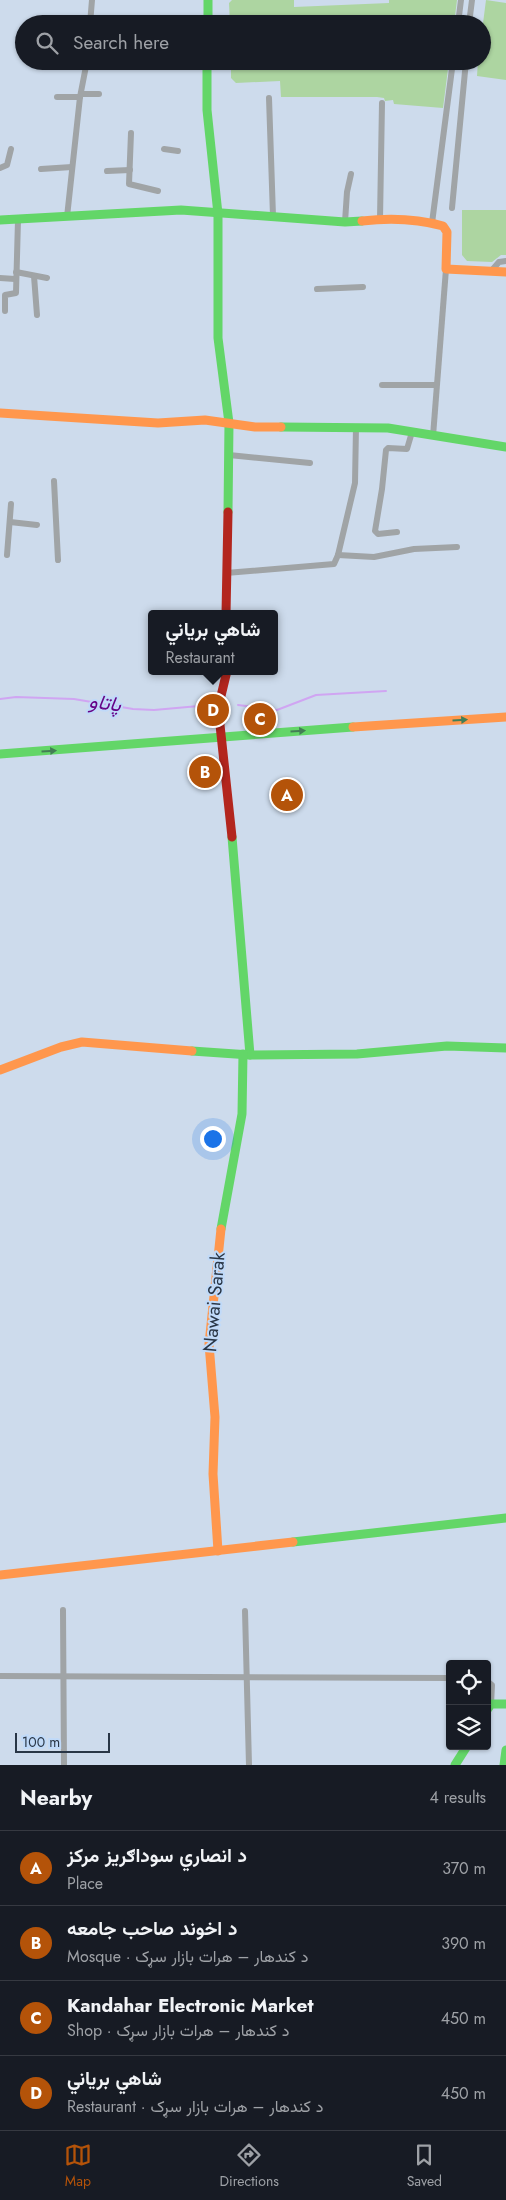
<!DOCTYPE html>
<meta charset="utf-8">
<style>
:root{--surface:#171b24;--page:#20242c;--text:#f1f3f6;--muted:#9ea1a6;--line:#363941;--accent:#b45309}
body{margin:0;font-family:Jost,Vazirmatn,sans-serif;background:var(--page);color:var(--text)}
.controls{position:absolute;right:15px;bottom:15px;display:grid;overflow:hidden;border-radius:5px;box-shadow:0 1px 4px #0004}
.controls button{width:45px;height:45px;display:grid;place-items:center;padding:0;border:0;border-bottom:1px solid var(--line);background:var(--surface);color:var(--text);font:25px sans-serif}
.scale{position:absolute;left:15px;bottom:12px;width:95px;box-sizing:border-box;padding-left:5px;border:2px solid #293646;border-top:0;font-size:14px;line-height:18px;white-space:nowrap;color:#293646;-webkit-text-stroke:4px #c0daf9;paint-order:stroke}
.you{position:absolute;left:212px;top:1138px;width:18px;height:18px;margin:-12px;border:4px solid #fff;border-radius:50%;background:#1a73e8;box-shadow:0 0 0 8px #1a73e833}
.badge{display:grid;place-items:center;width:32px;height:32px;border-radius:50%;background:var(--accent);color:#fff;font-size:16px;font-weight:700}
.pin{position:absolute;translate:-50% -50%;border:2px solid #fff;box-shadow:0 1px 5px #0006}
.popup{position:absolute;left:148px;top:610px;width:130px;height:65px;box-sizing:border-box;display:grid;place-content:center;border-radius:5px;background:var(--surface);filter:drop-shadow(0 1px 4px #0005);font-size:16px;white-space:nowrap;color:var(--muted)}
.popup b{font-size:19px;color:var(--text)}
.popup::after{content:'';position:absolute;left:50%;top:100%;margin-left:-10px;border:10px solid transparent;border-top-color:var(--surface)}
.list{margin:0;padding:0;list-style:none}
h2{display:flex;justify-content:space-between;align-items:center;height:65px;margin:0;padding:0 20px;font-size:21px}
h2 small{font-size:16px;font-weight:400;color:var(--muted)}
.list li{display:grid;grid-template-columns:32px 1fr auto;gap:15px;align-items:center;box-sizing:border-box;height:75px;padding:0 20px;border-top:1px solid var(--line)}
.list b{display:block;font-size:19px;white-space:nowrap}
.list p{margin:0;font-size:16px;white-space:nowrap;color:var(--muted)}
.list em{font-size:16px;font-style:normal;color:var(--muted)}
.icon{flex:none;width:28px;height:28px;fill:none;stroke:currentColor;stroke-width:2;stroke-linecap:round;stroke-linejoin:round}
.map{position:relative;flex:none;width:506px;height:1765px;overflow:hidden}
.search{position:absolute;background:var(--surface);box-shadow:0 1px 4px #0004;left:15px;right:15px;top:15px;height:55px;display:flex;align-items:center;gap:12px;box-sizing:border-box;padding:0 18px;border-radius:28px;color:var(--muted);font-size:19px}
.sheet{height:365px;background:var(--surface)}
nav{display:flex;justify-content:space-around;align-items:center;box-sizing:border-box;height:70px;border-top:1px solid var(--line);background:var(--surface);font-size:14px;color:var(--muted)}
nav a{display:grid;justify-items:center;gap:2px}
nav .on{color:var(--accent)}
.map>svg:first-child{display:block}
.green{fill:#add5a1}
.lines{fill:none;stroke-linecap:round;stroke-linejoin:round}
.stream{stroke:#d0a5f2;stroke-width:2}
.street{stroke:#a0a4a6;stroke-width:6}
.fast{stroke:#63d668;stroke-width:9}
.slow{stroke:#ff974d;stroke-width:9}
.jam{stroke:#b3261e;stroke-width:9}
.oneway{fill:#437e55}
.labels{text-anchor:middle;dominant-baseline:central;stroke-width:4;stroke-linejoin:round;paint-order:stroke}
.street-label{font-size:19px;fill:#293646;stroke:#c0daf9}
.water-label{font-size:20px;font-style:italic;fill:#650487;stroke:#c0daf9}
</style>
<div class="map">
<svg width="506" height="1765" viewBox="0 0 506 1765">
<rect width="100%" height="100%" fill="#cddbec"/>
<!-- green -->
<g class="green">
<polygon points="232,0 294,0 294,7 389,3 389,0 457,0 454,24 230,24 229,3"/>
<polygon points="486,0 506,3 506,80 477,76 478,61 482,61 482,31"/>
<polygon points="231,61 449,61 443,108 394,104 393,100 385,101 384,98 377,97 281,97 280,81 236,83 231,78"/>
<polygon points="462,210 506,210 506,255 501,255 492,262 467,261 462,255"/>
</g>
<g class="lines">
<!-- stream -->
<g class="stream">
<polyline points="0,699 16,697 74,699 133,709 154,710 210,705"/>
<polyline points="238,705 277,710 316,695 386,691"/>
</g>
<!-- street -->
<g class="street">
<polyline points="90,24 92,0"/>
<polyline points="458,24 461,0"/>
<polyline points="469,24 472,0"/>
<polyline points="81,94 99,94"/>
<polyline points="57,97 80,97"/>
<polyline points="269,98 273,216"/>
<polyline points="131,133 129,184 158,191"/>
<polyline points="164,149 178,151"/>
<polyline points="0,168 7,165 11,149"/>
<polyline points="41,169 72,167"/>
<polyline points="107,171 130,170"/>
<polyline points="452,208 466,61"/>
<polyline points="67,217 80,97 87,61"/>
<polyline points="380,219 382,103"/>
<polyline points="345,222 347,192 351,174"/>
<polyline points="432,223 453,61"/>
<polyline points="493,269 499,262 506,261"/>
<polyline points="16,272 47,278"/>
<polyline points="34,276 37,315"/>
<polyline points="0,278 15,279"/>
<polyline points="317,289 363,287"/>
<polyline points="5,311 5,295 16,293 18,220"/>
<polyline points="382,385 436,385"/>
<polyline points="433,436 446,269"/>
<polyline points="229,455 310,463"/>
<polyline points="54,481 58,560"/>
<polyline points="10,522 37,525"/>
<polyline points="397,532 378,534 375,531 382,489 386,450 388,448 407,449 412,432"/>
<polyline points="7,555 11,504"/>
<polyline points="338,555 374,557 414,549 457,547"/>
<polyline points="226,573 334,564 338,555 355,483 356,427"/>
<polyline points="63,1610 64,1765"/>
<polyline points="245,1611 249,1765"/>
<polyline points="0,1676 450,1678"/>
<polyline points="487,1681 492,1685 491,1704"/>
</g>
<!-- fast -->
<g class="fast">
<polyline points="208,0 208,24"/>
<polyline points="207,61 207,110 218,214 218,338 229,423 228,512"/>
<polyline points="0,220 181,210 345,222 362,221"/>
<polyline points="281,427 388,428 506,447"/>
<polyline points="0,754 353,727"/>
<polyline points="232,837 250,1055"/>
<polyline points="192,1051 250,1055 357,1054 447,1046 506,1048"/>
<polyline points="221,1229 242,1114 243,1054"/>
<polyline points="293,1542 506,1518"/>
<polyline points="487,1710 491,1704 506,1704"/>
<polyline points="455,1765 467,1746"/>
<polyline points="504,1765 506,1750"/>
</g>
<!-- slow -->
<g class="slow">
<path d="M362,221C388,218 418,219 443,226L447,232L446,269L506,272"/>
<polyline points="0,413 158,423 205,420 255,427 281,427"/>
<polyline points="353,727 506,717"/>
<polyline points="0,1070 61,1047 82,1042 192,1051"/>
<polyline points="218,1551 213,1474 215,1417 209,1344 221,1229"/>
<polyline points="0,1575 293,1542"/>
</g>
<!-- jam -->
<g class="jam">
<polyline points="226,614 228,512"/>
<polyline points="227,671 220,700 220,725 232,837"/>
</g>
</g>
<!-- one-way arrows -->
<defs><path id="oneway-solid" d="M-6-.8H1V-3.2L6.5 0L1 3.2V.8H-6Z" transform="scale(1.25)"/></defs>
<g class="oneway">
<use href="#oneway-solid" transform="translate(460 720) rotate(-4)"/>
<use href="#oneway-solid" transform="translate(298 731) rotate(-4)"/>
<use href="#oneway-solid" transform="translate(49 751) rotate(-4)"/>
</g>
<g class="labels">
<!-- street labels -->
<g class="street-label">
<text transform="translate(214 1302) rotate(-85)">Nawai Sarak</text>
</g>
<!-- water labels -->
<g class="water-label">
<text transform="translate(105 703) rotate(8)">پاتاو</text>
</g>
</g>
</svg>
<div class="controls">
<button><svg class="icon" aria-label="locate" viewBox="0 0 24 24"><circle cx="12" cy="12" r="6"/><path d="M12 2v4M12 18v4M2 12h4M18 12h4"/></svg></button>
<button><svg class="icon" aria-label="layers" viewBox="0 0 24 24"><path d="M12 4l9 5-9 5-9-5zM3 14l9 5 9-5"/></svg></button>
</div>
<div class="scale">100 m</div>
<div class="you"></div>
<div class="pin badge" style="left:287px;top:795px">A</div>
<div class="pin badge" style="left:205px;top:772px">B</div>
<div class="pin badge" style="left:260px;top:719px">C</div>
<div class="pin badge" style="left:213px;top:710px">D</div>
<div class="popup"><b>شاهي برياني</b>Restaurant</div>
<div class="search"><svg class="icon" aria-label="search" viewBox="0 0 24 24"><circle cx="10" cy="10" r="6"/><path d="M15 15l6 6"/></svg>Search here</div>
</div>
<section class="sheet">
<h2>Nearby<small>4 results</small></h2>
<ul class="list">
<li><span class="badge">A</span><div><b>د انصاري سوداګریز مرکز</b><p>Place</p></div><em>370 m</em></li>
<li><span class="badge">B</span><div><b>د اخوند صاحب جامعه</b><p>Mosque · د کندهار – هرات بازار سړک</p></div><em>390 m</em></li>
<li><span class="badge">C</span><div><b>Kandahar Electronic Market</b><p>Shop · د کندهار – هرات بازار سړک</p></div><em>450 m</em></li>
<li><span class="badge">D</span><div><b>شاهي برياني</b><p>Restaurant · د کندهار – هرات بازار سړک</p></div><em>450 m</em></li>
</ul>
</section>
<nav>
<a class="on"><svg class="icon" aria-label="map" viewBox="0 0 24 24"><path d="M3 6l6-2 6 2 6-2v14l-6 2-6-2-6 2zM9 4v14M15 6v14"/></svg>Map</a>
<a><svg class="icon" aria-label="directions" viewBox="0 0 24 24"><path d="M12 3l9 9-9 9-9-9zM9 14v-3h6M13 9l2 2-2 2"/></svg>Directions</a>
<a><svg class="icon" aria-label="saved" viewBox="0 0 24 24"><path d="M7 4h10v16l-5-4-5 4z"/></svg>Saved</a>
</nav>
